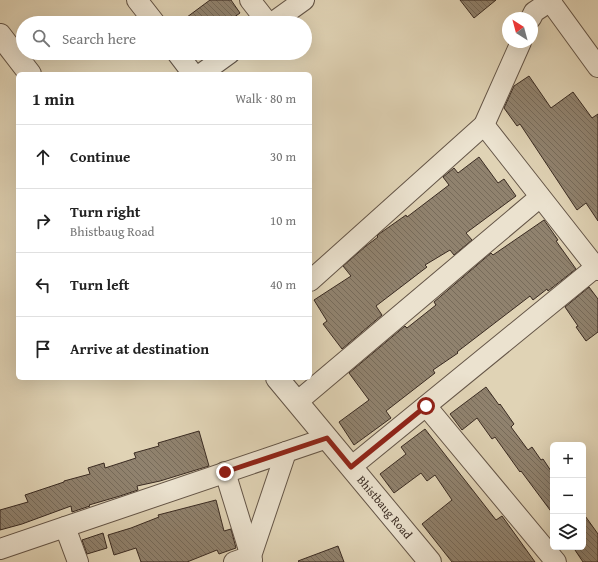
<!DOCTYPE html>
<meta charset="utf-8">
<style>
:root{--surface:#fff;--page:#f2f2f2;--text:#222;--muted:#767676;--line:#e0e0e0}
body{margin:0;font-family:"Gentium Book Plus",serif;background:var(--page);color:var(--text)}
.controls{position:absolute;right:12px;bottom:12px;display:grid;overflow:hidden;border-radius:6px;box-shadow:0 4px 16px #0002}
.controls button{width:36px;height:36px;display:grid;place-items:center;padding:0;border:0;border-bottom:1px solid var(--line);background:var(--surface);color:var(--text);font:20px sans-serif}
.compass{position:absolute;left:502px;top:12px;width:36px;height:36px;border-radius:50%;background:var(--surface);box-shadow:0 4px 16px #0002;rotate:324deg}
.stop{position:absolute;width:12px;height:12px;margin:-9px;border:3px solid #8f2418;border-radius:50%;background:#fff}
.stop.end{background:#8f2418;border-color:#fff;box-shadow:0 1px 4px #0008}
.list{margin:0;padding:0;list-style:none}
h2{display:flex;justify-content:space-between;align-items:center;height:52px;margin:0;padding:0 16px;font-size:17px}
h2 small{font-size:13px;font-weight:400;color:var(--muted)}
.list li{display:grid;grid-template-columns:26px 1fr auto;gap:12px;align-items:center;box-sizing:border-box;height:64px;padding:0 16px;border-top:1px solid var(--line)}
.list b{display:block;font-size:15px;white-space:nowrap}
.list p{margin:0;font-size:13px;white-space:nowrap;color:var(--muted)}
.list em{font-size:13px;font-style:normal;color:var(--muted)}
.icon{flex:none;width:22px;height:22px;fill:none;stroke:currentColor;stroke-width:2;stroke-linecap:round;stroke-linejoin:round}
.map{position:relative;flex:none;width:598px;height:562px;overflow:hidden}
.search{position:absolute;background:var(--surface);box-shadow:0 4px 16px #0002;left:16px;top:16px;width:296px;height:44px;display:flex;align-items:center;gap:10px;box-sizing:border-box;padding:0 14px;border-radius:22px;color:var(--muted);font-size:15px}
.panel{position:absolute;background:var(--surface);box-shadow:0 4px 16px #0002;left:16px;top:72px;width:296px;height:308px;border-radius:6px}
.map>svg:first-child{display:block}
.building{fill:url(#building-back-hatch);stroke:#3a2b22}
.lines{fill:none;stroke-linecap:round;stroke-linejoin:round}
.minor-casing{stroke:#645547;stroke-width:22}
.tertiary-casing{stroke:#645547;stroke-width:24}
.minor{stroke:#ebe2cf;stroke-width:20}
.tertiary{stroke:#ebe2cf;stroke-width:22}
.route{stroke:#8f2418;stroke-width:5}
.labels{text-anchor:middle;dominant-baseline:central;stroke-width:3;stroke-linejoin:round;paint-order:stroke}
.street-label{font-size:12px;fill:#3a2b22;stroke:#ebe2cf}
</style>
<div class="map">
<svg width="598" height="562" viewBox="0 0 598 562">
<defs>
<pattern id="building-back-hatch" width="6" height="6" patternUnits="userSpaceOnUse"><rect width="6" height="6" fill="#90826e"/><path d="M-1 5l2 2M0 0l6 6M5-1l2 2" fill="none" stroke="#776b5a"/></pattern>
</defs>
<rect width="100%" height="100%" fill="#e0d3b5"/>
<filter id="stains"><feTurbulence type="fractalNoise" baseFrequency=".005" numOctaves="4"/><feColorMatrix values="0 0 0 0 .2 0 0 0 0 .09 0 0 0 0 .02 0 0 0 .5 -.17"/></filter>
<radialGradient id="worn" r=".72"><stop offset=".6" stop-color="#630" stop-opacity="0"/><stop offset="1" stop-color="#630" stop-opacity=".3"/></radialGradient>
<!-- building -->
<g class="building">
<polygon points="210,0 231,0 240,13 226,23 179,23"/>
<polygon points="460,0 496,0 474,18"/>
<polygon points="529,76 551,108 573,92 592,118 598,114 598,221 586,203 577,210 520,124 517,126 504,108 514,86"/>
<polygon points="479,157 498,183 504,179 516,196 466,233 472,240 454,255 450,250 425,265 427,267 376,306 382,315 342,349 323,324 327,321 314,300 351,276 343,266 366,246 378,237 377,236 379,234 406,215 407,217 449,185 443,177 454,168 458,173"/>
<polygon points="544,220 558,240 556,241 576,269 548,291 547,289 533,300 530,296 457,352 458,353 433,370 435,373 386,411 391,418 354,445 339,422 369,400 349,373 405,326 407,328 436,305 434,302 491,253 493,255"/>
<polygon points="589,287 598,299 598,332 586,341 576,327 578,326 565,307"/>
<polygon points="486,387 499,405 500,404 514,424 511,427 528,450 532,447 541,460 543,459 553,474 553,514 521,471 520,472 495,437 492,439 477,418 462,430 450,414"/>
<polygon points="425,429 496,520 502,516 535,562 452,562 422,524 452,500 435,475 427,481 421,473 394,493 380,474 406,454 401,447"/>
<polygon points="199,431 209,466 160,481 137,486 138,490 120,496 89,505 90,506 72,512 71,506 22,524 0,530 0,510 28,502 25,495 64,482 64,481 90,474 88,468 104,463 105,468 136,458 134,453 159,446 158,443"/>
<polygon points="216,500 224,531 231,529 236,548 219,554 217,550 187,562 141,562 136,548 114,555 108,535 131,528 159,517 158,515"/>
<polygon points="583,513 598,534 598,562 583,562 573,547 583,547"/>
<polygon points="103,533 107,548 87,554 82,540"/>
<polygon points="338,546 344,562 299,562 298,561"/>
</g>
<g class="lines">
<!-- minor casing -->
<g class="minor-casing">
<g id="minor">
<polyline points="137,0 155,23"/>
<polyline points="250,0 268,23"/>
<polyline points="550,1 598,67"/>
<polyline points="531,18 534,12 552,0"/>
<polyline points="272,23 304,0"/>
<polyline points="177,53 193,74"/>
<polyline points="201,74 230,53"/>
<polyline points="484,125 598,270"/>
<polyline points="310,281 484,125 521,42"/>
<polyline points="297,402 540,197"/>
<polyline points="426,406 556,562"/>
<polyline points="351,467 596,267"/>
<polyline points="225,472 252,560"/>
<polyline points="65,527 78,562"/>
<polyline points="0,549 327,438"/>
<polyline points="234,562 251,556 286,452"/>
</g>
</g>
<!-- tertiary casing -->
<g class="tertiary-casing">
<g id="tertiary">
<polyline points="0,35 30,74"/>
<polyline points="277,378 430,562"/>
</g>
</g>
<!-- minor -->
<use href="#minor" class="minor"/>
<!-- tertiary -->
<use href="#tertiary" class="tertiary"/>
</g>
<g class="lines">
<!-- route -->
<polyline class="route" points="225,472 327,438 351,467 426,406"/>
</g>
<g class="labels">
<!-- street labels -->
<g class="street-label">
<text transform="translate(385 507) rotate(50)">Bhistbaug Road</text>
</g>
</g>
<rect width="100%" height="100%" filter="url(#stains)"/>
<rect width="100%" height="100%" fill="url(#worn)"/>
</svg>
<div class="controls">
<button>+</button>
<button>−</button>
<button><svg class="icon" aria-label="layers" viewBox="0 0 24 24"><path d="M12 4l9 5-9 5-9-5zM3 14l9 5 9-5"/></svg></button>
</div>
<svg class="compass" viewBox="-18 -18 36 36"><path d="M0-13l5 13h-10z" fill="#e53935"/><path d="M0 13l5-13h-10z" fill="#767676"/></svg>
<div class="stop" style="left:426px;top:406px"></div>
<div class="stop end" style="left:225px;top:472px"></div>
<div class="search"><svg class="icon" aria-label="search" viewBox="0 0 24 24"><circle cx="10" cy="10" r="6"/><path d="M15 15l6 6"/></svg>Search here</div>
<section class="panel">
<h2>1 min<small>Walk · 80 m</small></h2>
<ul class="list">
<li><svg class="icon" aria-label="ahead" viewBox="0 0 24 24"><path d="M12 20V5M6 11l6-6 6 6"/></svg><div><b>Continue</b></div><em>30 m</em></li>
<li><svg class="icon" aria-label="right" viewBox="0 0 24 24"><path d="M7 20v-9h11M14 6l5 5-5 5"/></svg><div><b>Turn right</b><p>Bhistbaug Road</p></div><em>10 m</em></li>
<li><svg class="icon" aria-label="left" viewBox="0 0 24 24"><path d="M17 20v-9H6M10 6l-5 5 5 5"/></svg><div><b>Turn left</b></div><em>40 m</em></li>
<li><svg class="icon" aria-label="arrive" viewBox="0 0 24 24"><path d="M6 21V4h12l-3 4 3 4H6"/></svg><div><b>Arrive at destination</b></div></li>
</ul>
</section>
</div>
